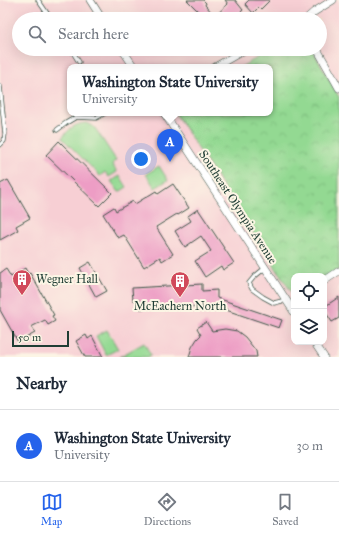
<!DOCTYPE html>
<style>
:root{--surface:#fff;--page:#f2f2f3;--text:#1f2937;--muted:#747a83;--line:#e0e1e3;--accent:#2563eb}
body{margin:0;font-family:"IM FELL Great Primer",serif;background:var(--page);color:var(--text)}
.controls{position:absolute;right:12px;bottom:12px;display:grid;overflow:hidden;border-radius:8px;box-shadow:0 4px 16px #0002}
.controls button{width:36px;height:36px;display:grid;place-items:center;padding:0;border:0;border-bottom:1px solid var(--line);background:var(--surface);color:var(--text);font:20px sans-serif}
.scale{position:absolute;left:12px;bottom:10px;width:57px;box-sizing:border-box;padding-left:4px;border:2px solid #1f3d34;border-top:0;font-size:11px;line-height:14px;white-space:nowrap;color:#1f3d34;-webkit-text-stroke:3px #fcf5e5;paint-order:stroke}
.you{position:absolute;left:141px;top:159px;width:14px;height:14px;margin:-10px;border:3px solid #fff;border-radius:50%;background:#1a73e8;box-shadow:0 0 0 6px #1a73e833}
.badge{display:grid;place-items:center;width:26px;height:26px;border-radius:50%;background:var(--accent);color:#fff;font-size:13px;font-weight:700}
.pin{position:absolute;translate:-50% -33px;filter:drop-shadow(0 1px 2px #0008)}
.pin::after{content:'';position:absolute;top:21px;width:14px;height:12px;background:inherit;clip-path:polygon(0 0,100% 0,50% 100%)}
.popup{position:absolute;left:67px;top:64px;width:206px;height:52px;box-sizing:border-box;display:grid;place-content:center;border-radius:8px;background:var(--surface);filter:drop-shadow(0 1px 3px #0005);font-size:13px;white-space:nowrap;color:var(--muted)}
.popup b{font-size:15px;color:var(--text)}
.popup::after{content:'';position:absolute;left:50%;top:100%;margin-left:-8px;border:8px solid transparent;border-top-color:var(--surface)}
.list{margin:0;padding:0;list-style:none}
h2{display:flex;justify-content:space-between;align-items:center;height:52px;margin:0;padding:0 16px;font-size:17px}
h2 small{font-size:13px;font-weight:400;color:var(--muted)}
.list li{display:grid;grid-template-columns:26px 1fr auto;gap:12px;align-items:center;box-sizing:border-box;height:72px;padding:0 16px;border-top:1px solid var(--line)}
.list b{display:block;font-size:15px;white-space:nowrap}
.list p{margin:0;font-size:13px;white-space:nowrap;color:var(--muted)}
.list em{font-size:13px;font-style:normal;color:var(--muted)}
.icon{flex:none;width:22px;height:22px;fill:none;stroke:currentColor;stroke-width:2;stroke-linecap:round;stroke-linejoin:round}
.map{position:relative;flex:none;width:339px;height:357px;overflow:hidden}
.search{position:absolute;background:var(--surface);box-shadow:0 4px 16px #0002;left:12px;right:12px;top:12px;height:44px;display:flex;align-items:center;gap:10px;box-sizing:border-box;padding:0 14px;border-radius:22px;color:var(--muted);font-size:15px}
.sheet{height:124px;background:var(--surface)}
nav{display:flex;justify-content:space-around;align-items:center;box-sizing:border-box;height:56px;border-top:1px solid var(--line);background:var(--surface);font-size:11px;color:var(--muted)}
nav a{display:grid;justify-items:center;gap:2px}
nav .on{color:var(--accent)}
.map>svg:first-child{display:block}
.built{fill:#f7cfd4;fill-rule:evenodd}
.grass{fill:#93d992;stroke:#598b63}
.park{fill:url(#park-crowns);stroke:#598b63}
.building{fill:#ed9dc5}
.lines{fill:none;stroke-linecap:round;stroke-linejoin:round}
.lane-casing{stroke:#3e5649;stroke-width:5}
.street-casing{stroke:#3e5649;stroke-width:8}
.lane{stroke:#fff;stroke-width:3.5}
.street{stroke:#fff;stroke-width:7}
.labels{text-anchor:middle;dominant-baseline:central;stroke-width:4;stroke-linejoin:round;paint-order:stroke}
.street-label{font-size:12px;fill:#1f3d34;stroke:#fcf5e5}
.poi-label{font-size:12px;fill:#1f3d34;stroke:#fcf5e5;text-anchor:start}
</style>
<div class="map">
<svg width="339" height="357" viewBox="0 0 339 357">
<defs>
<pattern id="park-crowns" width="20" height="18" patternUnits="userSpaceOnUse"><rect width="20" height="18" fill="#93d992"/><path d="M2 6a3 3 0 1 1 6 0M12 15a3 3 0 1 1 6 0" fill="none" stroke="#7ebb7e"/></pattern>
</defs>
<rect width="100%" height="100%" fill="#fcf5e5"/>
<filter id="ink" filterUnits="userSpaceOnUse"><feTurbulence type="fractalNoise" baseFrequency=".025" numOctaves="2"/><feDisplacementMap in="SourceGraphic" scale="8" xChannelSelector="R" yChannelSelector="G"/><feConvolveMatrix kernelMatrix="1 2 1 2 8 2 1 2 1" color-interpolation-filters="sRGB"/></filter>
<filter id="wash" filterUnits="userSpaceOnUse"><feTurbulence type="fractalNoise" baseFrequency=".012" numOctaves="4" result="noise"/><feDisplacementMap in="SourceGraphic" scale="16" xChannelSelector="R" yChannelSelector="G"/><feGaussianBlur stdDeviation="0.9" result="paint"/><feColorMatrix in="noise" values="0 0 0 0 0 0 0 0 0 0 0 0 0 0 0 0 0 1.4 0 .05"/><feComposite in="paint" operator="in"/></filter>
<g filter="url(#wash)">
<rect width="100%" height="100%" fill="#ece2c1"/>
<!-- built -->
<path class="built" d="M0,0H339V357H0ZM19,19H320V49H19ZM70,67H270V113H70ZM294,276H324V342H294Z"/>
<!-- grass -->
<g class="grass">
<path d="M86,123L94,127L97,131L116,160L112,164L117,172L109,177L105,172L100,176L62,138C69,129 74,124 86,123Z"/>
<polygon points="159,166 168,180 155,188 146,174"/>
<polygon points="120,176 127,187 119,192 111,181"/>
<polygon points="107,330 118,349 106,355 96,336"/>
<polygon points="144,343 151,355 148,357 119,357"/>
</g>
<!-- park -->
<polygon class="park" points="273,49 312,49 339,97 339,269 324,278 324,276 294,276 294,296 175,113 270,113 270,67 241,67"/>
<g id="blocks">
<!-- building -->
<g class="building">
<polygon points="187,0 203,0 206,3 205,5 215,16 228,4 225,0 235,0 243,10 236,16 234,14 229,19 202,19 196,13 198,11"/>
<polygon points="249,0 270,0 261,9 259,7 253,13 245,4"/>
<polygon points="59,141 112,193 99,206 46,155"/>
<polygon points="8,180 30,218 16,226 18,230 0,240 0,184"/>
<polygon points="173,184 189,208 178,215 177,214 156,227 173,254 162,261 160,257 144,267 124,235 118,238 103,214 114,207 116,211 133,201 135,204 156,191 158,194"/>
<polygon points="198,209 234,263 223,270 221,266 205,277 195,261 211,251 201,236 185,247 175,231 191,221 188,216"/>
<polygon points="90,262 107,291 96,297 80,268"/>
<polygon points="25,268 28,274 30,273 54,315 52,316 55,321 48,325 45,320 31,327 35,333 18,342 0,310 0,273 6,269 11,277"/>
<polygon points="202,284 202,291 217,290 217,298 282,320 279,328 226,310 227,309 208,310 208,306 140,309 139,300 133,300 132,288"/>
<polygon points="339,297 339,318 332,322 324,310 324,307"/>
<polygon points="206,322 212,331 225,329 237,331 245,337 256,351 257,357 189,357 192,347 197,339 201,335 197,328"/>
<polygon points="86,335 88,339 92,336 103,357 85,357 76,341"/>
</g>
</g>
</g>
<g filter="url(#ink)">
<use href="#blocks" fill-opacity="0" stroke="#3e5649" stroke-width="1"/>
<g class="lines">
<!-- lane casing -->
<g class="lane-casing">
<g id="lane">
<polyline points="38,0 51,19"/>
<polyline points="71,49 79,62"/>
<polyline points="0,86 5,134 4,141 0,145"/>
<polyline points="57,130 66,123 76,117 96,118 105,113"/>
<polyline points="265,268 254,277 249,283 252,289 263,297 274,303 286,300"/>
</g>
</g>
<!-- street casing -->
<g class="street-casing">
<g id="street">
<polyline points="90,0 102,19"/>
<polyline points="306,19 314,12 333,0"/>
<polyline points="122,49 134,67"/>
<polyline points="317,49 339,88"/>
<polyline points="215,67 246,49"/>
<polyline points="164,113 294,312"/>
<polyline points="324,281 339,271"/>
<polyline points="314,342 324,357"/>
</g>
</g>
<!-- lane -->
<use href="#lane" class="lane"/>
<!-- street -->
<use href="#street" class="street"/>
</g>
</g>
<!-- icons -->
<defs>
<g id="building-pin" transform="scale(1)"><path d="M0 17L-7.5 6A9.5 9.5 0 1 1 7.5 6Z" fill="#d1495b" stroke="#fcf5e5"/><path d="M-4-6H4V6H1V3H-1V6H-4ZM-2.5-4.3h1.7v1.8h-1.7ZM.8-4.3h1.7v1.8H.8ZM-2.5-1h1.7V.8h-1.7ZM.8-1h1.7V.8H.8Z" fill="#fff"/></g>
</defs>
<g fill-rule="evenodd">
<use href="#building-pin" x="22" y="279"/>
<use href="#building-pin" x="180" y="281"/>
</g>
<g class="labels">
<!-- street labels -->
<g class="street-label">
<text transform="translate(238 207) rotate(57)">Southeast Olympia Avenue</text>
</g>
<!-- poi labels -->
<g class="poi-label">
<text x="36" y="279">Wegner Hall</text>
<text x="180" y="306" text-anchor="middle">McEachern North</text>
</g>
</g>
</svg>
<div class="controls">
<button><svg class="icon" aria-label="locate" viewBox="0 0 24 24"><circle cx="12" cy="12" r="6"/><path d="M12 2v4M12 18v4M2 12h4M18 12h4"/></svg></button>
<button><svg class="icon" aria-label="layers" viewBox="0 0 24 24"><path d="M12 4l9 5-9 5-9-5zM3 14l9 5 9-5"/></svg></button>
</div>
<div class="scale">50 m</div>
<div class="you"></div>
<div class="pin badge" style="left:170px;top:162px">A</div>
<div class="popup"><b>Washington State University</b>University</div>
<div class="search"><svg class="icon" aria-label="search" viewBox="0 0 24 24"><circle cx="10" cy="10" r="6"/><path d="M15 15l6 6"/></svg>Search here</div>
</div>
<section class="sheet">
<h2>Nearby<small></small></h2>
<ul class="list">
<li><span class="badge">A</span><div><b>Washington State University</b><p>University</p></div><em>30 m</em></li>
</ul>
</section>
<nav>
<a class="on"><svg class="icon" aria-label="map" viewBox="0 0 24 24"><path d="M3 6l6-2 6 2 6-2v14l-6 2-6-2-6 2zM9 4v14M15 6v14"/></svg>Map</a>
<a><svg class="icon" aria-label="directions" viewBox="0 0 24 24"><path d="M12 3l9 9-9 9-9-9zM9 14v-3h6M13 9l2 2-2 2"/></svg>Directions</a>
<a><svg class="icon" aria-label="saved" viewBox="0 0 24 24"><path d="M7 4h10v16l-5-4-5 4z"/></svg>Saved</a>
</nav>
